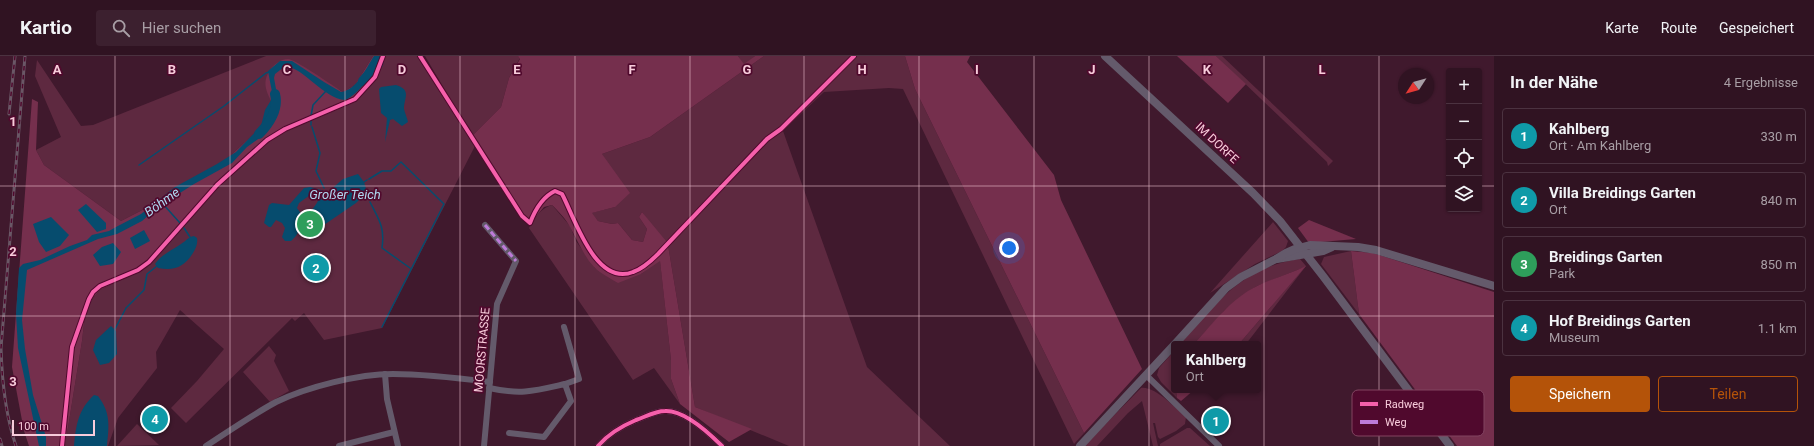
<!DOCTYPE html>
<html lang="de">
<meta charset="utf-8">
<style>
:root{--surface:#301322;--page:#3c202f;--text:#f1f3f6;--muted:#a89ea5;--line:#4b3240;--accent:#b45309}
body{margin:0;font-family:Roboto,sans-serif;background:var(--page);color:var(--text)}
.controls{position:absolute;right:12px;top:12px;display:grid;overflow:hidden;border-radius:4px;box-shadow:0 1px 3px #0004}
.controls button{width:36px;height:36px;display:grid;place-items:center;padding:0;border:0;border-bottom:1px solid var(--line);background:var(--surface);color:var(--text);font:20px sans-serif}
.compass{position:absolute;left:1398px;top:12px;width:36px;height:36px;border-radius:50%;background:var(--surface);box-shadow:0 1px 3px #0004;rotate:234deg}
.scale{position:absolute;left:12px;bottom:10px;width:83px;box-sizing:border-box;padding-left:4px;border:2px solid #f8ccdb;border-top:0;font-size:11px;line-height:14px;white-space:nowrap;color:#f8ccdb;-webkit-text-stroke:3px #50092d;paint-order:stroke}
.you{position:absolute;left:1009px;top:192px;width:14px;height:14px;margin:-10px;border:3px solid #fff;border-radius:50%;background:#1a73e8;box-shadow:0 0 0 6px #1a73e833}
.badge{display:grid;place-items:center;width:26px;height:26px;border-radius:50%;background:var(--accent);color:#fff;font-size:13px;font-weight:700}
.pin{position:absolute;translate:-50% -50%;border:2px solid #fff;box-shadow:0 1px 4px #0006}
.popup{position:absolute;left:1171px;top:285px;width:90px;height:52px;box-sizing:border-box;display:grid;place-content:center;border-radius:4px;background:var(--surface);filter:drop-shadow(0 1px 3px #0005);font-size:13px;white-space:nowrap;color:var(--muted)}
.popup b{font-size:15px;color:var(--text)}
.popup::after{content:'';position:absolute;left:50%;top:100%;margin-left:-8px;border:8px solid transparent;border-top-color:var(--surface)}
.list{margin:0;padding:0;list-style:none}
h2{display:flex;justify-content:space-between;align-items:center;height:52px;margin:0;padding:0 16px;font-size:17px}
h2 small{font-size:13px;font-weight:400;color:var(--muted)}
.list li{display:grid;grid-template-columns:26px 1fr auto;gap:12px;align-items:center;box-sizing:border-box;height:56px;margin:0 8px 8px;padding:0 8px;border:1px solid var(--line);border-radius:4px}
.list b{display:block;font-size:15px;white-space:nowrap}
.list p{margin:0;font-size:13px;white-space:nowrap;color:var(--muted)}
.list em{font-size:13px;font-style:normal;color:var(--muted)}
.actions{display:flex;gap:8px;padding:12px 16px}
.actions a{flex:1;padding:9px 0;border:1px solid var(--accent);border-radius:4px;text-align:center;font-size:14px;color:var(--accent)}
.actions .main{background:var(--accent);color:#fff}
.icon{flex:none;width:22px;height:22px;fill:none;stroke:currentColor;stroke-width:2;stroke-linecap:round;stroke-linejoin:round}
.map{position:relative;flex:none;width:1494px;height:390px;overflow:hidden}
header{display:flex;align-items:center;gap:24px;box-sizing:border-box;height:56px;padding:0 20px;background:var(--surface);border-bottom:1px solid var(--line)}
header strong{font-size:19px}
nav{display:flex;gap:22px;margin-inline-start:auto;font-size:14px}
.search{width:280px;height:36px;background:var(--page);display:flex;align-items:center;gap:10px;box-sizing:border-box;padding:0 14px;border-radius:4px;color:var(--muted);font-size:15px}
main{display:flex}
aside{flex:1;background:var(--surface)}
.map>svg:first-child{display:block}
.green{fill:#5e2940}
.forest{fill:#752f4d}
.water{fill:#064c6e;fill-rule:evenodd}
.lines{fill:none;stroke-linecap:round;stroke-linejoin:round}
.stream{stroke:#064c6e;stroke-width:1.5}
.river{stroke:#064c6e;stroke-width:10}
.minor{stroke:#645a6b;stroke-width:6}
.tertiary{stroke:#645a6b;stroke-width:8}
.rail-casing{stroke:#6a5766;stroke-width:3}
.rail{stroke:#50092d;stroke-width:1.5;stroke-dasharray:4.5;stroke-linecap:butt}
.quiet{stroke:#bd7bd9;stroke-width:3;stroke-dasharray:6 3;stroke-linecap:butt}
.cycleway-casing{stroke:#50092d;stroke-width:6}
.cycleway{stroke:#f560ab;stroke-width:4}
.grid{fill:none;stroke:#f8ccdb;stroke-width:1;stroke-opacity:0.55}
.labels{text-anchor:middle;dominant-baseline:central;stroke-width:3.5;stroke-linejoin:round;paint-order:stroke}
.street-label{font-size:12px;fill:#f8ccdb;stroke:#50092d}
.water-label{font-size:13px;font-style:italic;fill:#afd8f1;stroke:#50092d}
.key{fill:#50092d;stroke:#824461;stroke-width:1}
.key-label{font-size:11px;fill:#f8ccdb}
.grid-label{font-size:13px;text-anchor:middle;font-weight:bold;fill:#f8ccdb;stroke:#50092d;stroke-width:3.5;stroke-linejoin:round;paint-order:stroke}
</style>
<header>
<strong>Kartio</strong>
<div class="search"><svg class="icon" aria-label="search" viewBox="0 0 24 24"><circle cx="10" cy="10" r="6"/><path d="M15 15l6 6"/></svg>Hier suchen</div>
<nav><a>Karte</a><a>Route</a><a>Gespeichert</a></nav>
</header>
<main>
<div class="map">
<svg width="1494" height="390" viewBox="0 0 1494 390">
<rect width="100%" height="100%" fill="#40192d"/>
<!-- green -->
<g class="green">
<polygon points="266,0 373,0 355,29 343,36 327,27 273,49 267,65 226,104 154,148 121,165 44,109 36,94 61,81 35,20 37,4 81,70 93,69"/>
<polygon points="386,0 418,0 475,90 382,272 324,284 304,257 295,265 292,262 186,367 171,352 197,325 224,293 180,254 156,296 157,312 118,362 108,390 65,390 82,285 85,258 93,242 100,234 138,216 218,131 268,86 377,22"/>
<polygon points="425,0 518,0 520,2 509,22 501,51 472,80"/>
<polygon points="738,0 755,0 744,9"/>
<polygon points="764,0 905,0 915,33 1084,377 1074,388 903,33 889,32 824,36 783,75 867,311 950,390 789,390 695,351 669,195 642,156 639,161 647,173 643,186 632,184 618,167 612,168 598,165 591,157 615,151 602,98 650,81"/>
<polygon points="1216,0 1222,0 1333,105 1328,110 1327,106"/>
<path d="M552,149L570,170L576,185L595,212L641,218L660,204L671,304V323L680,348L654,312L633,324L529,172C534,162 541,152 552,149Z"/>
<polygon points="1273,166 1288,185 1286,191 1282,195 1255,208 1210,237"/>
<polygon points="1351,195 1359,258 1321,208 1324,201"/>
<path d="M1300,203L1306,210L1246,288H1239L1305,211L1257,230L1244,238L1224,255L1194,288H1180C1214,248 1244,210 1300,203Z"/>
<polygon points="269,290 276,299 274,305 289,335 270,346 243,316"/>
<polygon points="1174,295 1174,334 1176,334 1177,342 1161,326 1157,319 1159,312"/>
<path d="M1141,332C1155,330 1175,352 1186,361L1185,368L1176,375L1160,383L1158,381L1155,367H1153L1158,390H1153L1142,345L1128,357L1097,390H1084Z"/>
<polygon points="137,368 159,389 117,390"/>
<polygon points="1187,372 1190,372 1210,390 1160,390 1160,388"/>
</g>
<!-- forest -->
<g class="forest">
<path d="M373,0H386L377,22L355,46L291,73L268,86L218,131L152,206L138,216L100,234L93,242L85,258L82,285L65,390H29L24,375L12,311L32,43L38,46L36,94L44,109L121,165L154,148L226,104L267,65L273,49C267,37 261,27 270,14C273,9 281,3 288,3C295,3 333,30 343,36L355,29Z"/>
<path d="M518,0H738L744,8L755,0H764L650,81L602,98L630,137L615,151L592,157L598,165L612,168L618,167L632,184L643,186L647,173L639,161L642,156L666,185L669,195L695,351L752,373L729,386L680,348L671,323V304L660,205L641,218L618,227C610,222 601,218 594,211C583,199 578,185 570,171C566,163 558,155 552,149L544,151L533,164H529L522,159L472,80L501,51L509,22L520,3Z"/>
<polygon points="905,0 970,0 967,6 1054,119 1061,144 1142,313 1084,377 915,33"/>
<polygon points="1177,0 1216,0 1246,28 1228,47"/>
<polygon points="1309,164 1356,183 1309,187 1298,172"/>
<polygon points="1351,195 1373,197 1494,236 1494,390 1457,390 1359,258"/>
<path d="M1306,210L1239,288H1194C1213,267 1232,242 1257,230C1273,222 1290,218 1306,210Z"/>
<polygon points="1176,334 1194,334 1181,345 1177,342"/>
</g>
<!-- water -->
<g class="water">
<path d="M374,0H380C374,15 360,38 345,44C323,43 301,8 284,11L275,18L274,22L278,44L273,54L268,70L261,81L247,91L232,107L194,128L158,151L142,165L117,178L98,183L27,214L22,264L25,293L33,339L46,381V390H39L18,292L16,258L19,212L23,208L40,204L70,190L87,184L92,179L109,175L116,171L141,158L175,131L217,108L236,96L261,70L265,54L273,41L268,15L280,5H292L324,26L341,36C357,34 366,12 374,0Z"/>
<path d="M396,29C412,34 404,42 404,53C405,57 407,62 408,66L402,70L393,63L390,64L385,86L387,62L381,57L379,33L381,31Z"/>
<path d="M358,118L364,126L367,136L356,147L321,171L317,173L304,166L296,180L291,185H285L282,181L285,172L282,167L276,164L271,171H269L264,167L269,149L272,147L289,149L304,132L310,131L328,136L343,123ZM310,139L317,141L318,145C314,152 310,157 302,159L297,152L299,147Z"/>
<polygon points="86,148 106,167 106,173 97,176 78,154"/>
<polygon points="51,161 69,179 60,190 46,196 39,186 33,168"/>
<polygon points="144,174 150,185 135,193 130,182"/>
<path d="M194,180L197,182C198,187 196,192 193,197C184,211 175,215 158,212L155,208C162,198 171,195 181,188C186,185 188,181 194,180Z"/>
<polygon points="113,187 121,196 113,208 100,210 93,199 102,191"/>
<polygon points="111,270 116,275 117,298 109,307 100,309 93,294 96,284"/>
<path d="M94,339L98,340C111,357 109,370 107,390H74C76,369 78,354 94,339Z"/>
</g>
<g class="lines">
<!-- stream -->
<g class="stream">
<polyline points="311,60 313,49 326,35"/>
<polyline points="311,65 311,69"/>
<polyline points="312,71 320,97 316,115 324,132"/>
<polyline points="139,109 224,50 266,17 269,16"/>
<polyline points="369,123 382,115 391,115 401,106 444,148 382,271"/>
<polyline points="364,126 367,124"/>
<polyline points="366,136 368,141"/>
<path d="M370,146C379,164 385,171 382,192L410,212"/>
<polyline points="163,148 180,167"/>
<polyline points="184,172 190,181"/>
<polyline points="115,273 126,252 144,234 147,218 157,210"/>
</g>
<!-- river -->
<g class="river">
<polyline points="363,25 378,8 380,0"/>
<path d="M259,78C269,68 279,53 275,38"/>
</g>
<!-- minor -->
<g class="minor">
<polyline points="564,271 579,323 565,328"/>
<polyline points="385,318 387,343 398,390"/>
<polyline points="1147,320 1219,390"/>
<path d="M489,332C521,339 534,335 565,328L571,345L544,381L509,377"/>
<path d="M206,390C229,375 252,359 276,346C307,331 358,318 393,318C425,318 458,322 490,326"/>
<polyline points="339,390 394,376"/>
<polyline points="484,390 497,248 516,205 485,169"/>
<path d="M598,390C608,378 622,370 636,364C645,361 655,355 665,355C684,354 709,377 722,390"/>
</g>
<!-- tertiary -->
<g class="tertiary">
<polyline points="1105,0 1253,137 1280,165 1323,220 1450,390"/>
<polyline points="1277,203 1323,195 1332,191"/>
<polyline points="1175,288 1226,232 1241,221 1276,203 1286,197 1295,193 1310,189 1358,191 1376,194 1494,230"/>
<polyline points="1080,390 1174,289"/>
</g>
<!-- rail casing -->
<g class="rail-casing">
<g id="rail">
<polyline points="9,58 15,0"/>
<polyline points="0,383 2,390"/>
<path d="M16,390C5,358 2,326 1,292L25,0"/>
</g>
</g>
<!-- rail -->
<use href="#rail" class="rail"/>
<!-- quiet -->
<polyline class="quiet" points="485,169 516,205"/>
<!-- cycleway casing -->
<g class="cycleway-casing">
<g id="cycleway">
<path d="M420,0L522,160L530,167C535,154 542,141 555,135L562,138C574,160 595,231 633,216C642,213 651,205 658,198L767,83L781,73L854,0"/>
<polyline points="62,390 72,291 89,243 93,236 100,230 138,214 149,206 217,129 267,84 285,73 355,43 375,21 383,0"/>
<path d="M598,390C608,378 622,370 636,364C645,361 655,355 665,355C684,354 709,377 722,390"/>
</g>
</g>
<!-- cycleway -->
<use href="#cycleway" class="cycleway"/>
</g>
<!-- grid -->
<path class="grid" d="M115,0V390M230,0V390M345,0V390M460,0V390M575,0V390M690,0V390M804,0V390M919,0V390M1034,0V390M1149,0V390M1264,0V390M1379,0V390M0,130H1449M1479,130H1494M0,260H1494"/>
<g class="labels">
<!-- street labels -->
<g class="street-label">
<text transform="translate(1217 87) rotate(43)">IM DORFE</text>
<text transform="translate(482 294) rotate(-85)">MOORSTRASSE</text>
</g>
<!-- water labels -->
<g class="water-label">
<text x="345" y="138">Großer Teich</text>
<text transform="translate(162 146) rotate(-36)">Böhme</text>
</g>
</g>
<!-- legend -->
<rect x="1352" y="334" width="132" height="46" rx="6" class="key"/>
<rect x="1360" y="346" width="18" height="4" fill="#f560ab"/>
<rect x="1360" y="364" width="18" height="4" fill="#bd7bd9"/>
<g class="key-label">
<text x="1385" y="352">Radweg</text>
<text x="1385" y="370">Weg</text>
</g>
<g class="grid-label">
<text x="57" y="18">A</text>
<text x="172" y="18">B</text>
<text x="287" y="18">C</text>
<text x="402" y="18">D</text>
<text x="517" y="18">E</text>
<text x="632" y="18">F</text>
<text x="747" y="18">G</text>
<text x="862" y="18">H</text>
<text x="977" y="18">I</text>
<text x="1092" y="18">J</text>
<text x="1207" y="18">K</text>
<text x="1322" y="18">L</text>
<text x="13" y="70">1</text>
<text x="13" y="200">2</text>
<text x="13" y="330">3</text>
</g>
</svg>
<div class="controls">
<button>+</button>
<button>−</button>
<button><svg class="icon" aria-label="locate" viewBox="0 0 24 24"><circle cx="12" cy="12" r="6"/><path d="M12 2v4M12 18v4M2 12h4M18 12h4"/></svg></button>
<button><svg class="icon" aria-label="layers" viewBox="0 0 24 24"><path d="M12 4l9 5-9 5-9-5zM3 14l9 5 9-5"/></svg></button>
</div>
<svg class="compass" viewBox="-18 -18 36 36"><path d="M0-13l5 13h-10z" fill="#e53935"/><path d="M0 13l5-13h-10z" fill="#a89ea5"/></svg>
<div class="scale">100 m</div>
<div class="you"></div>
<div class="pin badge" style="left:1216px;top:365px;background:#0f9aa8">1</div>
<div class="popup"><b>Kahlberg</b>Ort</div>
<div class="pin badge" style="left:316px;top:212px;background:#0f9aa8">2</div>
<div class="pin badge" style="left:310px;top:168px;background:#2e9e5b">3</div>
<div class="pin badge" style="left:155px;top:363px;background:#0f9aa8">4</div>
</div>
<aside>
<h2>In der Nähe<small>4 Ergebnisse</small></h2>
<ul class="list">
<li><span class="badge" style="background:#0f9aa8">1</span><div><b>Kahlberg</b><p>Ort · Am Kahlberg</p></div><em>330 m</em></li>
<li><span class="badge" style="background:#0f9aa8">2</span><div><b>Villa Breidings Garten</b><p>Ort</p></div><em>840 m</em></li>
<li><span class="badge" style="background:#2e9e5b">3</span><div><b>Breidings Garten</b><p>Park</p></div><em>850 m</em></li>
<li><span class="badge" style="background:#0f9aa8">4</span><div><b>Hof Breidings Garten</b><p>Museum</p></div><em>1.1 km</em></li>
</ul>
<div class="actions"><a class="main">Speichern</a><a>Teilen</a></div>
</aside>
</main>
